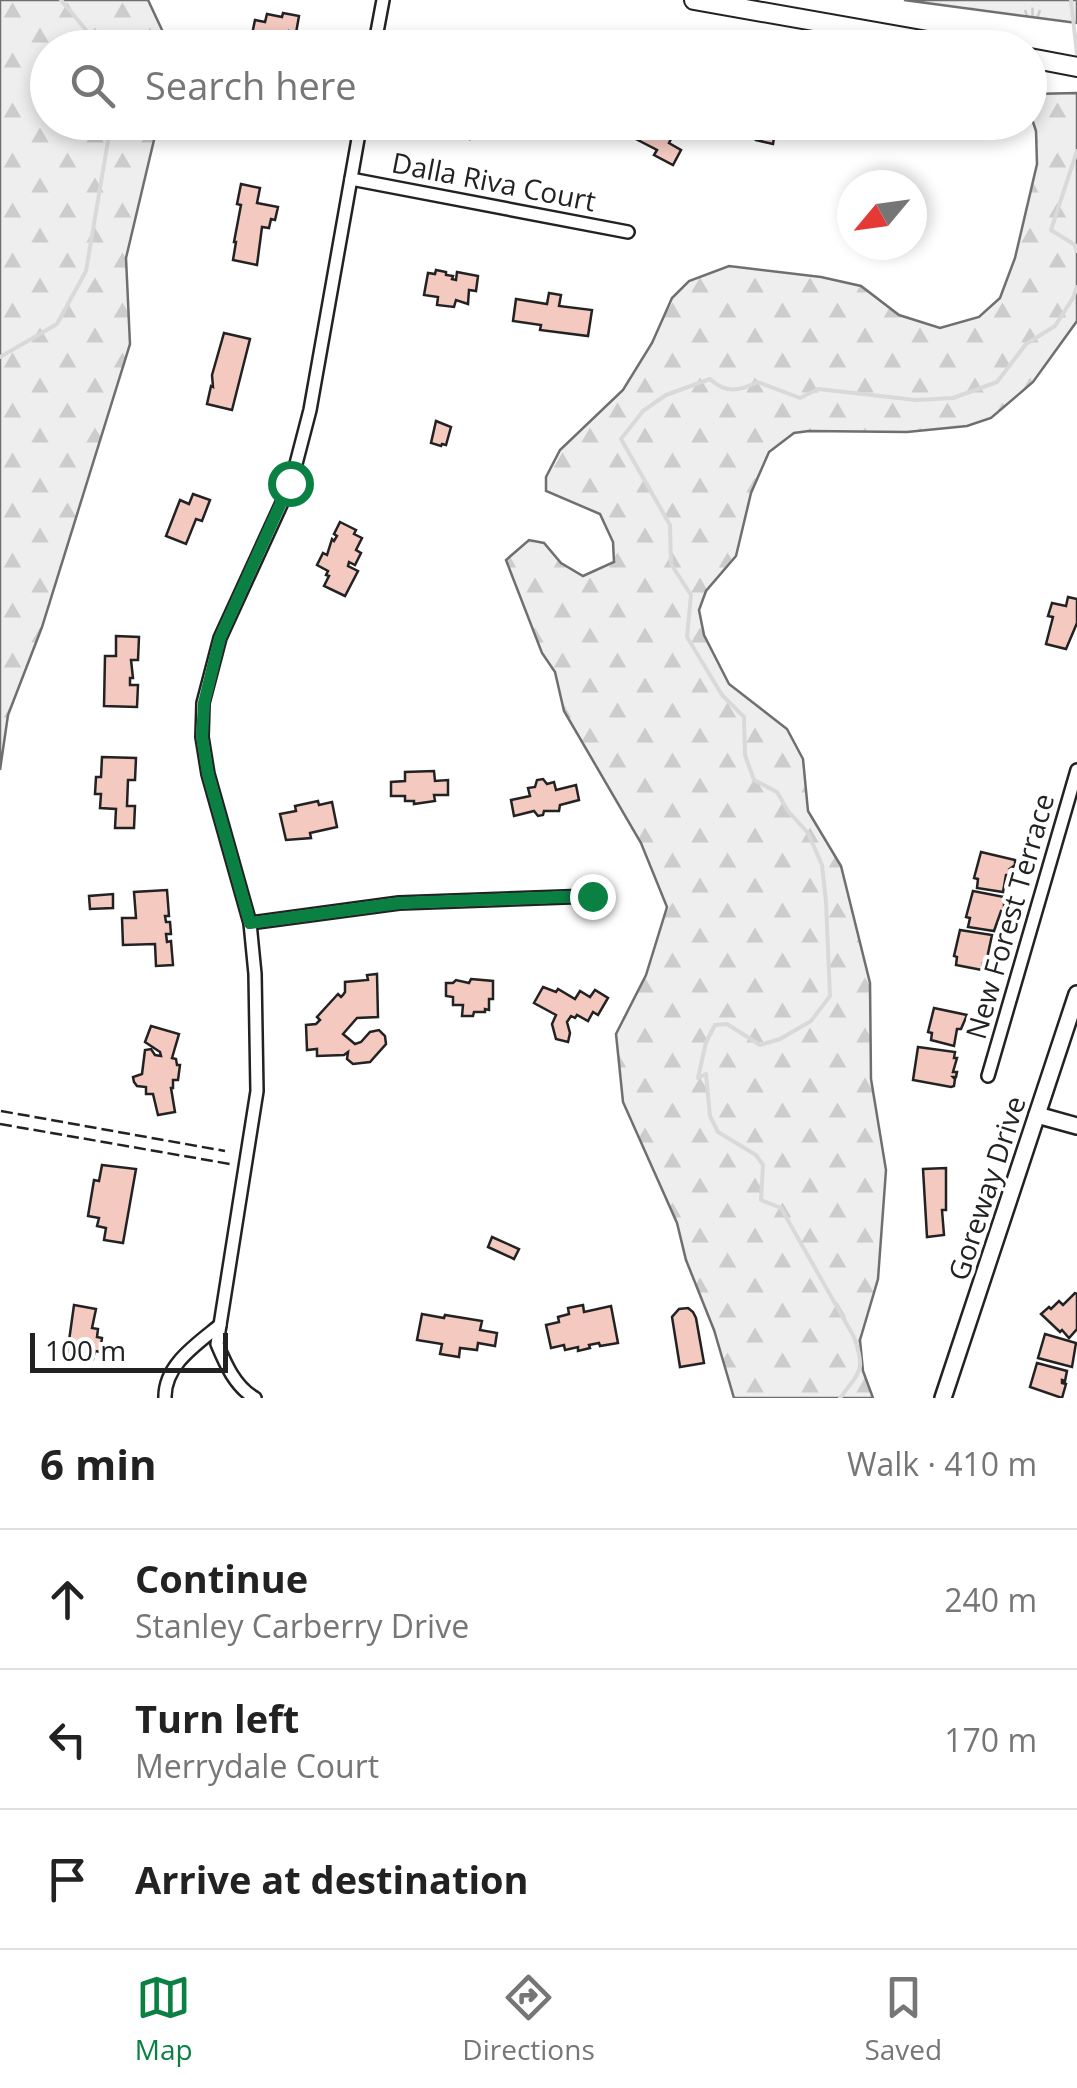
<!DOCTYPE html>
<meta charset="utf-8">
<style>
:root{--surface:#fff;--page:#f2f2f2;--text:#222;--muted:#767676;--line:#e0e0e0;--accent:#0b8043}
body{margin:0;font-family:"Open Sans",sans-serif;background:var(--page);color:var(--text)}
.compass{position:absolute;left:837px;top:170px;width:90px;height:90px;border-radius:50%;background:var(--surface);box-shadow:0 5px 15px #0003;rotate:241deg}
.scale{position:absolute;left:30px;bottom:25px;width:198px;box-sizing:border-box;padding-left:10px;border:5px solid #222;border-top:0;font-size:28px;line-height:35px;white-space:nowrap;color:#222;-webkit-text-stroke:8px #fff;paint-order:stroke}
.stop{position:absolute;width:30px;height:30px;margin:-22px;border:8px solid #0b8043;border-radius:50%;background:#fff}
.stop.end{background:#0b8043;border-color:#fff;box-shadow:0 2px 10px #0008}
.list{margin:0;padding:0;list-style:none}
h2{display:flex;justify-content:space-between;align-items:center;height:130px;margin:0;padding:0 40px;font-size:42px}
h2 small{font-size:32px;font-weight:400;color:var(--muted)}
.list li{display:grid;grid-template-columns:65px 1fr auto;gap:30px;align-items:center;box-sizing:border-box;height:140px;padding:0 40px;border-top:2px solid var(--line)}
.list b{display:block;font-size:38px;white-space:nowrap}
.list p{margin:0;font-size:32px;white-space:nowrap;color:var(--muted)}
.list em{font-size:32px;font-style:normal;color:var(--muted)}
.icon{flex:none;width:55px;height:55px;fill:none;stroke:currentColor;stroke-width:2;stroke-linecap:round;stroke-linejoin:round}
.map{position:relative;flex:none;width:1077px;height:1398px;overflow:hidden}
.search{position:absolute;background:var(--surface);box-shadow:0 5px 15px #0003;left:30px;right:30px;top:30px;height:110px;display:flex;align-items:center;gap:25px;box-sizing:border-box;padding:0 35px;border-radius:55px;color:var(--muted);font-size:38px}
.sheet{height:550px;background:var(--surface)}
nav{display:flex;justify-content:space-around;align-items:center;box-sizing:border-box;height:140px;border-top:2px solid var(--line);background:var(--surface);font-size:28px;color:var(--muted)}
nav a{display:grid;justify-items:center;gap:5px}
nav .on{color:var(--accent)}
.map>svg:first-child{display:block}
.grass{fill:url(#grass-tufts);stroke:#6f6f6f;stroke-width:2.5}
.forest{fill:url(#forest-firs);stroke:#6f6f6f;stroke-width:2.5}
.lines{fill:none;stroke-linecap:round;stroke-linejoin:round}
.stream{stroke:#d9d9d9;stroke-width:4}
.building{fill:#f3c9c0;stroke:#222;stroke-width:2.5}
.minor-casing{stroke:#222;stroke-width:16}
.tertiary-casing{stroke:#222;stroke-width:20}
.secondary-casing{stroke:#222;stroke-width:22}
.minor{stroke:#fff;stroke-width:11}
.tertiary{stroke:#fff;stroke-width:15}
.secondary{stroke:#fff;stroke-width:18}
.fence{stroke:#222;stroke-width:2.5;stroke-dasharray:12 5;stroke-linecap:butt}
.route{stroke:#0b8043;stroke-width:12}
.labels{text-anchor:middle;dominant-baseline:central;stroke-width:8;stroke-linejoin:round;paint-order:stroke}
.street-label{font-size:28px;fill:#222;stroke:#fff}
</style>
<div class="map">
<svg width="1077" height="1398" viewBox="0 0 1077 1398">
<defs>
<pattern id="grass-tufts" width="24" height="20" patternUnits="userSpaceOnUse" patternTransform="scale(2.5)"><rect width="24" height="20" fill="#eee"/><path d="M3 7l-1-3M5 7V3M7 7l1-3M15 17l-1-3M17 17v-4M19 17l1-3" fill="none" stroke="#ccc"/></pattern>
<pattern id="forest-firs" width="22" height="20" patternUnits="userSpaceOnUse" patternTransform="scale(2.5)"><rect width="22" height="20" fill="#eee"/><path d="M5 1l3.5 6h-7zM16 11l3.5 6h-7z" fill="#ccc"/></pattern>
</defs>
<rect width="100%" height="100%" fill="#fff"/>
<!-- grass -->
<polygon class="grass" points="904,0 1077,0 1077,23"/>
<!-- forest -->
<g class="forest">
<polygon points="0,0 148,0 170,47 48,48 48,122 158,123 126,258 130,344 42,627 8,715 0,770"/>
<polygon points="1077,93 1077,321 1033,382 991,418 967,426 907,432 809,431 794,433 769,452 751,493 736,556 706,591 699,610 704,635 729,684 787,729 803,759 808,811 841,866 870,983 871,1079 886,1170 878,1279 860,1340 863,1371 873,1398 734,1398 714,1330 686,1260 677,1223 623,1102 616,1034 646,975 667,907 641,843 564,711 555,672 542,653 506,560 529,540 544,543 561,563 583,576 614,562 613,542 600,514 546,491 546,477 560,450 623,390 652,343 672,298 689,281 729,266 821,277 861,286 899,315 940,328 979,317 1000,298 1015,258 1037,164 1036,131 1030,113 1032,94"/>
</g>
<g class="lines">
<!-- stream -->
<g class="stream">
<polyline points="61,0 86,30 89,48"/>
<polyline points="1071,0 1077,54"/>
<polyline points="1077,151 1051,230 1075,245 1077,251"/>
<polyline points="0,357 57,324 86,271 108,141 106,122"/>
<path d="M840,1398C860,1371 866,1371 854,1337L781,1208L761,1200L763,1165L756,1155L718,1132L710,1116L706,1074L698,1078L706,1042L715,1025L727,1024L760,1045L780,1039L811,1021L830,996L826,902L822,865L808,833L788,811L777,792L754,780L745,755L744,717L722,695L687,637L691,595L671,564L670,525L621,439L643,411L666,395L710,379C726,394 739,391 758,382L800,398L818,389L916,400L953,398L997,382L1026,344L1055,326L1073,298L1077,287"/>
</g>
</g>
<!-- building -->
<g class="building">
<polygon points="283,13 299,16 296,33 289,31 288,37 293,38 291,48 260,48 250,44 255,20 265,22 267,14 282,17"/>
<polygon points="461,122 490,122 470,139 460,127 463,124"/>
<polygon points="639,122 673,122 666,137 671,139 669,143 681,150 673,165 654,155 657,150 632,137"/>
<polygon points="760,122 772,125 770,130 775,132 773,144 756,140"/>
<polygon points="241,184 260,188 257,203 278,207 275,220 271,219 269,228 262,227 257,265 233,260 236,242 234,242 241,205 237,204"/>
<polygon points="436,270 446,272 446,275 453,276 452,279 456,280 457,272 478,276 476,291 469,290 468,304 456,300 454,307 437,305 438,297 424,295 428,273 435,274"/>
<polygon points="549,293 561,295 559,306 592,310 588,336 540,330 541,325 513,321 516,299 547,304"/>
<polygon points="224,333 250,339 232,410 207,404 211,386 213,387 212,375"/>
<polygon points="436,421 451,427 446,445 442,444 441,446 431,443"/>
<polygon points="193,494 210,500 202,521 196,519 186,544 166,536 180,500 189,504"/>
<polygon points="340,522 356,530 354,534 362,538 356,550 361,553 355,565 349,562 348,566 358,571 345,596 324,586 329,576 326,575 328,571 317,565 323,553 327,555 332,539 334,541 337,536 334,534"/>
<polygon points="1068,597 1077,599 1077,623 1066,649 1046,644 1053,617 1048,616 1052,603 1066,606"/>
<polygon points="116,636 139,637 138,660 131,660 133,678 130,678 130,685 138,685 137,707 104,706 105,656 116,656"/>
<polygon points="102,757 136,758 135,780 128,780 127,806 135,806 134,828 115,828 116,809 100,808 101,794 95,794 96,777 101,777"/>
<polygon points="434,771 435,781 448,780 448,795 434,795 435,801 414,804 414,801 405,801 405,796 391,796 391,782 405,781 405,772"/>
<polygon points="543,779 547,784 554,782 556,790 576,785 579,800 560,805 559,811 544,811 543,815 538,816 534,811 514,816 511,800 530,796 528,788 535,787 537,780"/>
<polygon points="318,801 319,805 332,802 337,827 310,833 311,838 286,840 280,814 296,811 295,806"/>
<polygon points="981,852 1015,860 1015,865 1011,868 1013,868 1012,875 1006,875 1003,892 977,888 978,879 974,878"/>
<polygon points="167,890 169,916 165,916 166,922 170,922 171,934 166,934 167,942 171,941 173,965 156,966 155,944 123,945 122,918 136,918 134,892"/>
<polygon points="973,891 1004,897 1004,912 1001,911 994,931 968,927 970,918 966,917"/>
<polygon points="113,894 113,908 90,909 89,896"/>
<polygon points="960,930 992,935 986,963 983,963 982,970 956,965 957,957 954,956"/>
<polygon points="377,974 378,1017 357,1018 343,1034 355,1044 361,1042 370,1032 379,1030 385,1036 386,1044 370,1062 353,1064 347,1059 348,1052 344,1055 317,1056 317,1049 307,1050 306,1025 316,1024 320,1020 317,1017 338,994 341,997 343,995 345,992 345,982 368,980 367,975"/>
<polygon points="471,979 493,981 493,999 489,999 489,1010 485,1009 485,1012 474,1012 473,1016 462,1016 463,1005 453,1005 453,997 446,996 446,983 453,983 456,980 469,983"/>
<polygon points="543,987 556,992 558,989 575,999 580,991 590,997 595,990 608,998 598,1015 593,1012 588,1021 577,1015 575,1018 571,1016 567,1022 570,1033 568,1042 556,1039 552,1024 556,1015 534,1003"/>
<polygon points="934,1008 967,1015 961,1029 957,1029 954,1046 931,1040 932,1033 928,1032"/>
<polygon points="151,1026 179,1034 172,1058 176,1059 177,1065 180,1065 178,1080 173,1080 173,1088 171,1088 175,1112 158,1115 153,1094 146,1094 146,1087 137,1086 134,1082 133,1077 142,1074 145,1050 151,1049 155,1055 161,1056 160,1052 145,1042"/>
<polygon points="918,1047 955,1052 954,1058 957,1058 953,1072 957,1072 956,1077 953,1077 955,1079 954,1086 951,1087 913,1080"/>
<polygon points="102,1165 136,1169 123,1243 104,1240 106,1228 97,1226 99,1218 88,1216 94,1180 99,1181"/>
<polygon points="946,1168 946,1210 942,1210 944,1235 927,1237 923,1169"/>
<polygon points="492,1237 519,1249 514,1259 488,1247"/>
<polygon points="1075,1293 1077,1294 1077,1329 1069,1338 1062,1330 1060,1332 1041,1314 1049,1307 1051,1309 1059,1301 1063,1305"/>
<polygon points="74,1305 96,1309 92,1328 98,1329 97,1337 102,1338 100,1352 95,1351 93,1359 67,1355"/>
<polygon points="583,1305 584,1312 611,1306 618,1343 600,1346 599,1343 589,1345 590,1348 578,1351 578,1347 565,1350 564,1345 551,1348 546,1325 559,1322 558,1317 569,1314 568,1308"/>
<polygon points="688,1308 693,1312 696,1318 704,1363 680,1367 672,1317 679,1309"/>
<polygon points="422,1314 444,1318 445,1315 482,1321 480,1330 497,1333 495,1346 478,1343 477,1350 460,1348 459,1357 440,1354 442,1344 417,1340"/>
<polygon points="1045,1334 1076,1343 1072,1367 1038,1358"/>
<polygon points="1037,1363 1067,1371 1065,1381 1062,1380 1062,1383 1066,1384 1062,1398 1030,1387"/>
</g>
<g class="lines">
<!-- minor casing -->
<g class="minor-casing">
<g id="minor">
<polyline points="374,48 383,0"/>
<polyline points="351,179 628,232"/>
<polyline points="250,923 399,903 592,896"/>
<polyline points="988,1076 1077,770"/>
<path d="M165,1398C164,1365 197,1344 220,1325"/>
<path d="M255,1398C235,1387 225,1363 217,1344L257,1091L255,974L250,923L208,774L202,737L203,703L220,638L291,483L310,410L361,122"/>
</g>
</g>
<!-- tertiary casing -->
<g class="tertiary-casing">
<g id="tertiary">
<polyline points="1037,1115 1077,1126"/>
<polyline points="943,1398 1077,994"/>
</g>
</g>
<!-- secondary casing -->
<g class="secondary-casing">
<g id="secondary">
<polyline points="694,0 967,48"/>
<polyline points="1030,58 1077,67"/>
</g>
</g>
<!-- minor -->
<use href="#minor" class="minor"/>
<!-- tertiary -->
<use href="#tertiary" class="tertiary"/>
<!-- secondary -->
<use href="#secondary" class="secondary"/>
<!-- fence -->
<g class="fence">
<polyline points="1,1111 225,1151"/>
<polyline points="0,1124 230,1164"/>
</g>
</g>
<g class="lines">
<!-- route -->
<polyline class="route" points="290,483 220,638 204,703 202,737 208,774 250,923 400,903 592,896"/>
</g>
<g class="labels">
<!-- street labels -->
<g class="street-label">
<text transform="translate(494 181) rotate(11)">Dalla Riva Court</text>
<text transform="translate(1009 916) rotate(-74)">New Forest Terrace</text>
<text transform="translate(986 1188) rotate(-72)">Goreway Drive</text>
</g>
</g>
</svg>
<svg class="compass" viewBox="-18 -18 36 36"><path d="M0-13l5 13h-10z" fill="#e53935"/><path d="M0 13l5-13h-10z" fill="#767676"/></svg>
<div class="scale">100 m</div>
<div class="stop" style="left:290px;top:483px"></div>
<div class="stop end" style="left:592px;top:896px"></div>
<div class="search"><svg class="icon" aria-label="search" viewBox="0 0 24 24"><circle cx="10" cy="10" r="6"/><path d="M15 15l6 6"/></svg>Search here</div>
</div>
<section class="sheet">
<h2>6 min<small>Walk · 410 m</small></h2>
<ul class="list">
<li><svg class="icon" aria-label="ahead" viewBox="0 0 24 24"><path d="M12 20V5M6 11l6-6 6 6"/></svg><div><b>Continue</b><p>Stanley Carberry Drive</p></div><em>240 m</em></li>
<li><svg class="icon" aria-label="left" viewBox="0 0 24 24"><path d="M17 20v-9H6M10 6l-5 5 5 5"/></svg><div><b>Turn left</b><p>Merrydale Court</p></div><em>170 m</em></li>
<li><svg class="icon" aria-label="arrive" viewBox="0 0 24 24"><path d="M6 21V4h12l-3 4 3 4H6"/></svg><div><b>Arrive at destination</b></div></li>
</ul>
</section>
<nav>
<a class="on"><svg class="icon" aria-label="map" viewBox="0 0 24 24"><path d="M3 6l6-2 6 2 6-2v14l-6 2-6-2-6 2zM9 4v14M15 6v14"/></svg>Map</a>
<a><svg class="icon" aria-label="directions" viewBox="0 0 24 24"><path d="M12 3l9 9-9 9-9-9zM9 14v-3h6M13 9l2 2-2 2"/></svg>Directions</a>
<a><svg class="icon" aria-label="saved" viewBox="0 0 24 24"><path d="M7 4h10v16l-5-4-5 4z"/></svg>Saved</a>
</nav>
